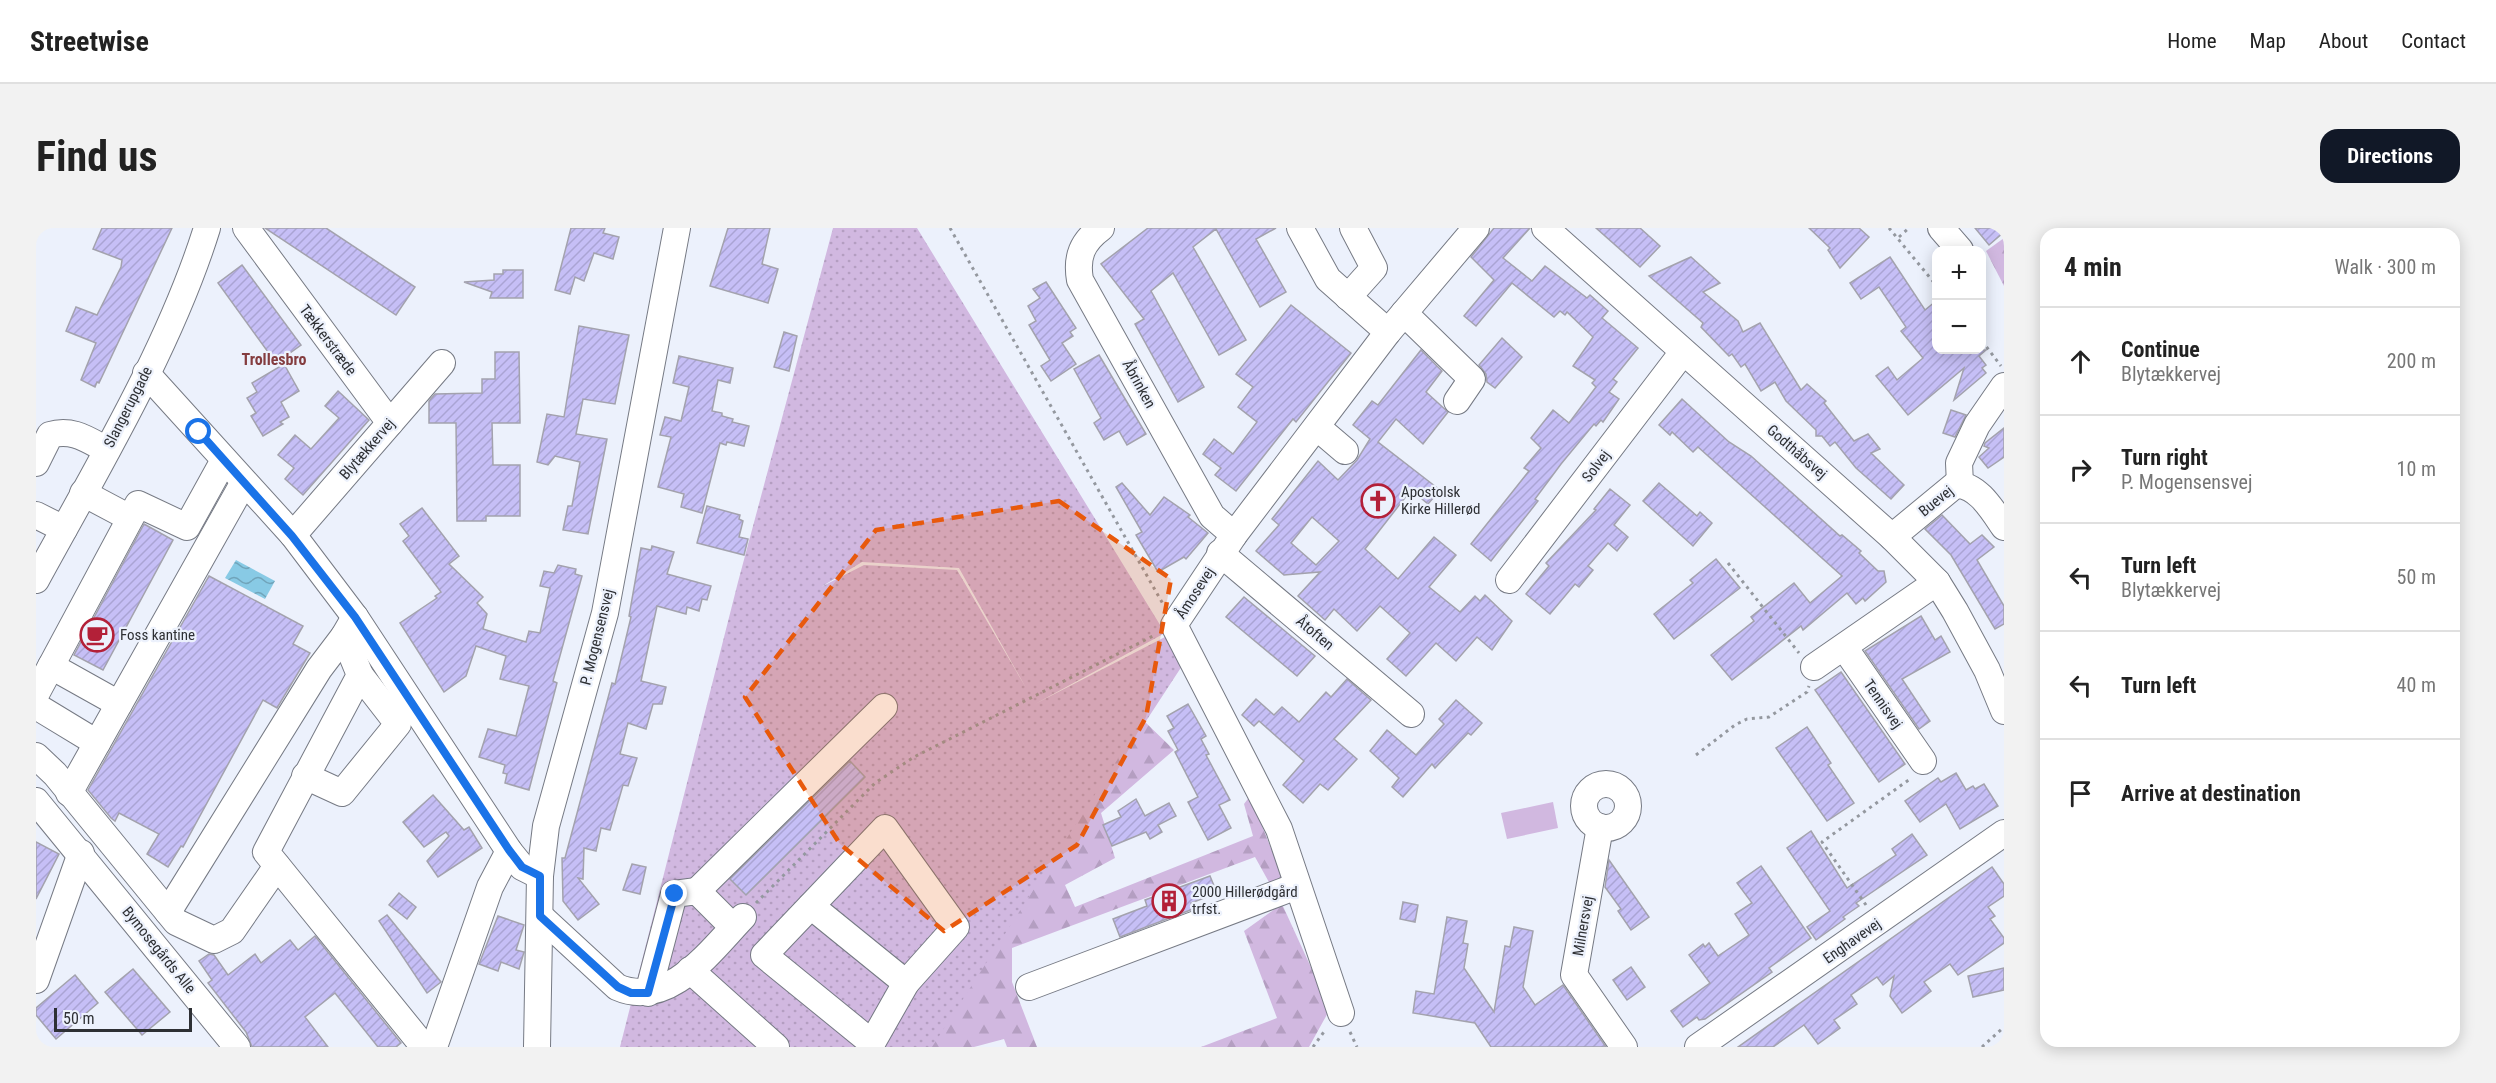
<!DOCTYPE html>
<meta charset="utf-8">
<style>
:root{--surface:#fff;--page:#f2f2f2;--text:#222;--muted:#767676;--line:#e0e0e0;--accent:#111827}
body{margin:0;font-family:"Roboto Condensed",sans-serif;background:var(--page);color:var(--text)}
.controls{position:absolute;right:18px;top:18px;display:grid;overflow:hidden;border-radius:12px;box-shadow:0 3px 15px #0003}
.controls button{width:54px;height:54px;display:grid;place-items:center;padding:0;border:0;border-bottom:2px solid var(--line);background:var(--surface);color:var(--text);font:30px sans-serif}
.scale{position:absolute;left:18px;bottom:15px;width:138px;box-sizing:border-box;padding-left:6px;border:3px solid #2e3034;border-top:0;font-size:16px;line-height:21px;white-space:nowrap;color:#2e3034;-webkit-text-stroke:4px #ecf1fc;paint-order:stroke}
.stop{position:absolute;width:18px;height:18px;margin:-14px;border:4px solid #1a73e8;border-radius:50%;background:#fff}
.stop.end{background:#1a73e8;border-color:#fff;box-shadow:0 2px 6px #0008}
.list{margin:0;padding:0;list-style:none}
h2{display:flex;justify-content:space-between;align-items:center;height:78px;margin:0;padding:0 24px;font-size:26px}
h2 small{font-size:20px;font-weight:400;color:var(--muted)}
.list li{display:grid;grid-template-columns:39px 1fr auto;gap:18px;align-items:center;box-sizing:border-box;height:108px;padding:0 24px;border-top:2px solid var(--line)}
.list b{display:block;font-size:22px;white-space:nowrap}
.list p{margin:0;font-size:20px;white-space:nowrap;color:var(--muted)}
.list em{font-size:20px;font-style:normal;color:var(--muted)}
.icon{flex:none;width:33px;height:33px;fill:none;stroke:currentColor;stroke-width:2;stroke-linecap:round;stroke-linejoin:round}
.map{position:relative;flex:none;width:1968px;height:819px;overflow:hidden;border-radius:18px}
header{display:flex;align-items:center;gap:36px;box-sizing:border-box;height:84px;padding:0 30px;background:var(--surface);border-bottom:2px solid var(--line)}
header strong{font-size:28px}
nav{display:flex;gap:33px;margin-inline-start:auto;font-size:21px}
.intro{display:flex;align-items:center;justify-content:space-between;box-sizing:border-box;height:144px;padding:0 36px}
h1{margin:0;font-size:42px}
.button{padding:15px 27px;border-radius:18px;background:var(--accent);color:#fff;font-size:21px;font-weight:700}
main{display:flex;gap:36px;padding:0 36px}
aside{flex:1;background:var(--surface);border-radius:18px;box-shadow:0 3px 15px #0003}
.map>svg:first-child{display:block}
.green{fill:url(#green-dots);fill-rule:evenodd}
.forest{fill:url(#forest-firs)}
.pitch{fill:#d1b8e0}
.water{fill:url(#water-waves)}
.building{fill:url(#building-hatch);stroke:#a3a2ad;stroke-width:1.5;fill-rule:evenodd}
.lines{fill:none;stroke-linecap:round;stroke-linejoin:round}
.minor-casing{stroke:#767a84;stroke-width:28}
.path{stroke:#94989f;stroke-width:3;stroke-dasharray:3 4.5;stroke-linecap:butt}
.minor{stroke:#fff;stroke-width:26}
.route{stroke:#1a73e8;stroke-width:8}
.marked{fill:#e8590c;fill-opacity:0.2;stroke:#e8590c;stroke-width:4.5;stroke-dasharray:12 8;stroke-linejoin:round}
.labels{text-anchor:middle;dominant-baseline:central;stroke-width:4.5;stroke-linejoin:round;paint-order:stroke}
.street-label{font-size:15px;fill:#2e3034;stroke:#ecf1fc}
.poi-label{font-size:15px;fill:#2e3034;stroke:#ecf1fc;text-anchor:start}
.neighbourhood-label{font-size:16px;font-weight:bold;fill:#843c3f;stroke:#ecf1fc}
</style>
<header>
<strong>Streetwise</strong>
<nav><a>Home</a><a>Map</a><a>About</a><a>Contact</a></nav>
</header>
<div class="intro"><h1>Find us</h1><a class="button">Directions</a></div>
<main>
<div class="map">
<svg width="1968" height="819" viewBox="0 0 1968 819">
<defs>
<pattern id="green-dots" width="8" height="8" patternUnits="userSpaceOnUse" patternTransform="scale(1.5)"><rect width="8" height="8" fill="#d1b8e0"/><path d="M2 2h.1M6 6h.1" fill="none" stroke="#b49ec1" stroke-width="1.8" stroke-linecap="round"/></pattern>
<pattern id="forest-firs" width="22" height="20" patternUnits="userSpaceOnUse" patternTransform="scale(1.5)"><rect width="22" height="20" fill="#d1b8e0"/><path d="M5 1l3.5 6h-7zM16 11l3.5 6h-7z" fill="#b49ec1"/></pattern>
<pattern id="water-waves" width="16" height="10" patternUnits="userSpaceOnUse" patternTransform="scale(1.5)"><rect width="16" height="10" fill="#88cae5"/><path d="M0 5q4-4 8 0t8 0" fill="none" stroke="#70a4ba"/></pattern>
<pattern id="building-hatch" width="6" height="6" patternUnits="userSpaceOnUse" patternTransform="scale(1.5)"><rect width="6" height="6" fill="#c6bff6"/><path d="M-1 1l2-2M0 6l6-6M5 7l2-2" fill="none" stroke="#aaa4d4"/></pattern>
</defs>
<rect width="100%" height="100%" fill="#ecf1fc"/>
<!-- green -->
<path class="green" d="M797,0H881L1129,405L999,476L1129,409L1146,438L897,819H584L702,354ZM826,334L923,340L990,460L921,342L828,337L785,359Z"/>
<!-- forest -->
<g class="forest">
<polygon points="1968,10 1968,58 1950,23"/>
<polygon points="1107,492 1138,522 1065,585 1079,630 1029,657 1039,679 1217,608 1208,576 1214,568 1247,650 1234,656 1219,629 976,720 976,754 1001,819 971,819 968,811 938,819 896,819"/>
<polygon points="1246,676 1294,781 1273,819 1165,819 1241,790 1208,703"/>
</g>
<!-- pitch -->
<polygon class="pitch" points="1517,574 1522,600 1471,611 1465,585"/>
<!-- water -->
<polygon class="water" points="200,332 239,353 229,371 189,350"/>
<!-- building -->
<g class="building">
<polygon points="66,0 136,0 63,155 61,154 59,159 45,152 60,115 30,103 40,79 61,87 85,39 86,32 57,21"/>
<polygon points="229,0 290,0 379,59 360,87"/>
<polygon points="535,0 569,0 567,5 583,9 577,31 558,25 548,53 539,49 534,66 519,62"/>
<polygon points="692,0 734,0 726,36 742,41 732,75 674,58"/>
<polygon points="1112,0 1240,0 1220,11 1250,64 1224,79 1180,1 1157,19 1210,112 1183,127 1137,45 1115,63 1168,159 1142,174 1099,96 1108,91 1065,36"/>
<polygon points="1458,0 1494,0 1467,30 1496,53 1509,38 1551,70 1554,67 1572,83 1566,90 1602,120 1577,151 1581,154 1573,164 1583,171 1567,194 1565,192 1560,198 1558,196 1525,236 1499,271 1502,273 1455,333 1435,316 1493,243 1488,240 1505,220 1495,210 1517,182 1533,195 1560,159 1556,155 1559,152 1537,138 1557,109 1531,84 1529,87 1524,83 1518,89 1476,55 1440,98 1428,88 1458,52 1435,29"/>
<polygon points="1560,0 1604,0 1624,18 1604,39"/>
<polygon points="1773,0 1823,0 1833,9 1804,40 1792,22 1794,20"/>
<polygon points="1939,0 1968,0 1968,4 1953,17"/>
<polygon points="1655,29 1684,55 1667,64 1702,93 1707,104 1724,95 1765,162 1771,156 1790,173 1788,175 1818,213 1832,206 1844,221 1835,225 1868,257 1855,271 1820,240 1799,214 1794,218 1786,208 1780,208 1780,202 1750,173 1739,154 1725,163 1709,136 1705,139 1696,126 1693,128 1665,99 1667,95 1613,48"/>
<polygon points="1854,29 1889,82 1900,73 1900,122 1950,122 1943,128 1950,137 1946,140 1950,145 1918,172 1928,140 1872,187 1840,148 1852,139 1861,152 1887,130 1865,103 1870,99 1843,59 1825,71 1814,55"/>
<polygon points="206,37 265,117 240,135 182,55"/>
<polygon points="467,42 487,42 487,70 454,70 456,64 428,54 458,52 458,46 467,46"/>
<polygon points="1010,54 1040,100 1034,104 1037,108 1026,115 1040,136 1015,153 1005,138 1014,132 993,97 1000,93 992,78 1004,70 997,61"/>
<polygon points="1255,77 1315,125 1260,194 1257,191 1200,263 1179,247 1185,240 1167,226 1178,211 1197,226 1221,194 1202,179 1217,159 1200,146"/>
<polygon points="543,98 593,107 579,176 547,171 540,206 571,211 552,306 527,302 532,278 536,278 544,234 519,228 512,237 501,234 511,186 528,189"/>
<polygon points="748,104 761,108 753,143 738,139"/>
<polygon points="1466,110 1486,129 1459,160 1451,154 1450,146 1443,137"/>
<path d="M1385,122L1406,143L1390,164L1412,184L1387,216L1360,191L1342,214L1404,262L1392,276L1375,262L1329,321L1362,351L1398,309L1420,327L1393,359L1424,384L1439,368L1444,373L1449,367L1476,393L1456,422L1441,409L1420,433L1400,415L1370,448L1351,431L1374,405L1344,378L1321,403L1298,381L1289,392L1262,368L1284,344L1248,347L1220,323L1243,297L1236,291L1282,233L1302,252L1321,232L1334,211L1317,197L1336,173L1342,177ZM1276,289L1303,313L1280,337L1255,315Z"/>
<polygon points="459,124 483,124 484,195 456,195 457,237 484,237 484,288 450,288 450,293 421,293 420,195 393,195 393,173 399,166 446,165 446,151 459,151"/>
<polygon points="1063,127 1110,206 1091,217 1083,203 1068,212 1058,195 1065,190 1038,141"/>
<polygon points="643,128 697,140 694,155 682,152 676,183 686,185 686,188 697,191 696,194 713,198 708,218 691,214 690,217 684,215 666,285 645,279 648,266 622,259 635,209 624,207 629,189 645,193 653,159 637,155"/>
<polygon points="248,136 263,163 245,174 253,189 244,194 247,196 227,208 215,188 220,185 211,170 221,164 216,155"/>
<polygon points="302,163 333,192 267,267 249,251 258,240 242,227 259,207 275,221 303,190 289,178"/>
<polygon points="1646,171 1693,214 1715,228 1804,308 1806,307 1825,323 1823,325 1842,343 1848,343 1850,354 1829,373 1827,370 1820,376 1811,365 1767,402 1765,398 1696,452 1675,427 1718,393 1715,389 1758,355 1774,375 1806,348 1662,219 1657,224 1636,204 1634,207 1623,197"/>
<polygon points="1915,182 1930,187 1919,209 1907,205"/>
<polygon points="1968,200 1968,229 1952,240 1943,229 1953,220 1948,218 1949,215"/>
<polygon points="1086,255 1114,287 1128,269 1154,287 1152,289 1172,305 1150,331 1148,329 1122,344 1100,307 1106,304 1080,259"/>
<polygon points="1623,255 1661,288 1664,284 1676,295 1657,318 1607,273"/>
<polygon points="1574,261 1594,277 1578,297 1592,309 1581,323 1572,315 1552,338 1557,342 1543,359 1539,356 1514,386 1490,366 1513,338 1510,335 1560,282 1558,281"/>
<polygon points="671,278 704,287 703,291 707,293 703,309 712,311 708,327 661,315"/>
<polygon points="386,280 423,328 413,336 447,369 441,375 451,386 447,401 490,414 493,403 504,405 514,360 504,358 508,343 518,345 522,337 540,341 539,346 546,348 517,453 521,455 493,562 469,555 471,546 467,545 469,537 443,529 452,501 480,508 493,458 464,451 470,428 440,418 430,448 408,464 364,395 401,370 399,368 405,364 367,313 373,308 364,296"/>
<polygon points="1906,287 1934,316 1946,307 1958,319 1941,332 1968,378 1968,396 1959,401 1915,327 1889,301"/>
<polygon points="108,296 137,312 67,442 38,427"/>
<polygon points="616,318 638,324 631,346 675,358 671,372 666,371 663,383 651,379 650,386 621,378 605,453 630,459 626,476 617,476 610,501 592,495 584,526 601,530 592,558 587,557 574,602 565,600 560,623 548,620 547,651 542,650 563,676 542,692 527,673 526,630 529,630 576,455 579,456 595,389 593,388 605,320 615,322"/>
<polygon points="1680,331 1704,360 1638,411 1618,386 1657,355 1654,352"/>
<polygon points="173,348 267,398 257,416 274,425 241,480 227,472 147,619 145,618 132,639 111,626 123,606 83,585 79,593 75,590 52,562"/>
<polygon points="1208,369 1279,428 1261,448 1190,389"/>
<polygon points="1885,388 1899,412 1905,408 1914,424 1866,451 1894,493 1883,501 1829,423"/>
<polygon points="1805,444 1869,536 1843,554 1779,462"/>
<polygon points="1311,451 1335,472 1298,511 1321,531 1292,562 1284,556 1267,575 1247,557 1268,533 1223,493 1218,498 1206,487 1220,471 1238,487 1246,479 1263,494 1290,464 1295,469"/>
<polygon points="1420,472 1446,495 1435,507 1432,505 1399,540 1396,536 1367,569 1356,559 1363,550 1334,523 1351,502 1380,527 1408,496 1403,491"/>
<polygon points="1152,476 1170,508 1165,511 1173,526 1170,527 1194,572 1183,577 1195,600 1172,612 1152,574 1162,569 1139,524 1142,522 1132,503 1138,500 1131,488"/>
<polygon points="1771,499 1795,535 1792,537 1818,575 1791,593 1740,520"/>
<polygon points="814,533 829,549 710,667 694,651"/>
<polygon points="1920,545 1930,562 1937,558 1939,561 1948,556 1962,578 1924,601 1910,576 1884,594 1869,573 1902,550 1905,554"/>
<polygon points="397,567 428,602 433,599 446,620 402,649 391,633 413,608 410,604 388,619 367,594"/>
<polygon points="1100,571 1109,588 1133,575 1140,588 1122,597 1126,604 1114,611 1110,604 1076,618 1067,597 1085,589 1082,583"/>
<polygon points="1775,603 1811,660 1860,627 1856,621 1876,606 1891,627 1820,675 1823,678 1807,689 1809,691 1780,712 1771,699 1794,683 1751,620"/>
<polygon points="0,614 23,626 0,671"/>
<polygon points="1573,632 1613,689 1595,702 1582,683 1585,681 1569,659"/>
<polygon points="596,636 610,639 604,666 587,662"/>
<polygon points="1725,638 1775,710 1733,740 1736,744 1669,791 1663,792 1661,789 1647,799 1635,783 1674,755 1653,727 1667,716 1669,719 1673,715 1682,728 1713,707 1699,686 1716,675 1701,655"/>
<polygon points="1956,639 1968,656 1968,668 1952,679 1959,688 1954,691 1968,710 1968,715 1922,747 1914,736 1888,754 1895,763 1866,785 1854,768 1858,748 1847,757 1841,749 1815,767 1821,776 1798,792 1804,800 1782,816 1768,797 1737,819 1702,819"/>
<polygon points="1174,648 1181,665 1155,675 1157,681 1084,709 1077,691 1111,678 1109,672"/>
<polygon points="363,665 380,679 371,691 353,677"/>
<polygon points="1367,674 1382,677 1379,694 1364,691"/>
<polygon points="351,687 405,754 391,765 343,693"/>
<polygon points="462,688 488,697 480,722 488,724 483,741 465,734 462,743 443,736"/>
<polygon points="1411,689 1431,693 1427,715 1432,716 1428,740 1458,784 1469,718 1474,719 1478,699 1497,703 1487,759 1499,777 1527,757 1570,819 1455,819 1439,795 1377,785 1380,763 1398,766"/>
<polygon points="279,708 365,815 360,819 342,819 299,765 269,789 292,819 216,819 210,804 172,755 176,752 163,733 173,726 178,727 192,747 219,726 225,735 254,712 262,722"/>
<polygon points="1595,739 1609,759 1591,772 1577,752"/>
<polygon points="1968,740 1968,762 1937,769 1932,748"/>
<polygon points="97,741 134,784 106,807 69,764"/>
<polygon points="39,747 62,775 20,811 0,787 0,780"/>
</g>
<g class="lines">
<!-- minor casing -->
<g class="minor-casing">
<g id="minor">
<polyline points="210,0 354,195"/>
<path d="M1065,0C1046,14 1040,29 1044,52L1176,288L1198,307"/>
<polyline points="1264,0 1292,51 1352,104"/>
<polyline points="1509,0 1856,309 1901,354 1919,383 1951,442 1968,483"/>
<polyline points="1905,0 1924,22"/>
<polyline points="1312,69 1338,40 1317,0"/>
<polyline points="1368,85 1436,151 1421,173"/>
<polyline points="110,145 257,307 319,389 473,623 486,639 504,648"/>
<polyline points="1282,200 1309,223"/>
<path d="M0,235L14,207C36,200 52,212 71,222"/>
<polyline points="1924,256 1923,235 1941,197 1968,158"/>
<polyline points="47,265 94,290"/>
<polyline points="0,287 28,301"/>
<polyline points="257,307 406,135"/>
<path d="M1856,309L1919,257C1941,255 1957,283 1968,299"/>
<polyline points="1184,325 1375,486"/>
<path d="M0,352C60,242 134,119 171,0"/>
<polyline points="1473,352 1647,124"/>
<polyline points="319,389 308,408 324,447 230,624 388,819"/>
<polyline points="1808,419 1887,533"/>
<polyline points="15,438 83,476"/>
<polyline points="1778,439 1901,354"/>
<polyline points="0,466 102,276 151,299 188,232"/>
<polyline points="0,478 61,515"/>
<polyline points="0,528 19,546 140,694 178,712 196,703 241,638"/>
<polyline points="269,548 306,565 362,496 324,447"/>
<circle cx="1570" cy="578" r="22"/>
<polyline points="33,565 208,254"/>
<polyline points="0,573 201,819"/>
<polyline points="1564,599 1538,747 1588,819"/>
<polyline points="661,663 848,479"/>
<polyline points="775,678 870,755"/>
<polyline points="132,684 283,441 308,408"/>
<path d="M504,688L581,759C633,782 675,722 707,689"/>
<polyline points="654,742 740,819"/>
<polyline points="0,752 45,625"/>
<polyline points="993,759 1261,658"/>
<polyline points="612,765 638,666 661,663 697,699"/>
<polyline points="1305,785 1243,601 1138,397 1198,307 1352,104 1440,0"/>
<polyline points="398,819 454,659 473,623"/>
<polyline points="501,819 504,648 510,598 569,385 641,0"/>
<polyline points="834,819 836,815 870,755 920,699 849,600 728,727 836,815"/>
<polyline points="1662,819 1968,605"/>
</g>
</g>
<!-- path -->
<g class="path">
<polyline points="914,0 1127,376"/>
<polyline points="1853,0 1900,57"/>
<polyline points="1863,9 1873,0"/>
<polyline points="1946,113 1965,138"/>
<polyline points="1692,335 1763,425"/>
<polyline points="1660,527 1699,497 1711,491 1733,489 1771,464 1773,458"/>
<polyline points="720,675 839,555 878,529 1119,407"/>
<polyline points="1830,677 1786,614 1874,551"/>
<polyline points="1314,804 1321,819"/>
<polyline points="1277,819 1290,801"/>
<polyline points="1946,819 1968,799"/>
</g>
<!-- minor -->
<use href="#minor" class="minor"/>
</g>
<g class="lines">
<!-- route -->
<polyline class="route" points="163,204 256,308 319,389 473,622 486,639 504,648 504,688 582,759 595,765 612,765 639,666"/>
</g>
<!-- marked area -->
<path class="marked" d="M1023,273L1135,351L1110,489L1041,617L908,703L804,616L709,469L840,302Z"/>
<!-- icons -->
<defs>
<g id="church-ring" transform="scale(1.725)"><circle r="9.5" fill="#ecf1fc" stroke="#b32038" stroke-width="1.5"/><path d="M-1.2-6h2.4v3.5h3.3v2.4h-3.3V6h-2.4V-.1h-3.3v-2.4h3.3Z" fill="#b32038"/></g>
<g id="cafe-ring" transform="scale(1.725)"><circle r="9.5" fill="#ecf1fc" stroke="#b32038" stroke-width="1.5"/><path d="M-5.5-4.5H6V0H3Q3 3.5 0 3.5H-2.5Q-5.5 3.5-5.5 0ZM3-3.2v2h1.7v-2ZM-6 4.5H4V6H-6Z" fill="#b32038"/></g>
<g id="building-ring" transform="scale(1.725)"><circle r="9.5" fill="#ecf1fc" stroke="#b32038" stroke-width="1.5"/><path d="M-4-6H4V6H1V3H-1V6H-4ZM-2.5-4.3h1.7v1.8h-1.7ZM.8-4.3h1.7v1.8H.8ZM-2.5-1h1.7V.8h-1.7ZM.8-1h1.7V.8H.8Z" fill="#b32038"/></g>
</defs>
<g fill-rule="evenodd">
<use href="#church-ring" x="1342" y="273"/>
<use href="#cafe-ring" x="61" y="407"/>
<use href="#building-ring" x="1133" y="673"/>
</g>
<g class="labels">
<!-- street labels -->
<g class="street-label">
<text transform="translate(292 112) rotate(53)">Tækkerstræde</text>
<text transform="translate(1103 156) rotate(61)">Åbrinken</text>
<text transform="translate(92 179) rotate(-63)">Slangerupgade</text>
<text transform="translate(331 221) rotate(-49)">Blytækkervej</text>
<text transform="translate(1761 224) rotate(41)">Godthåbsvej</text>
<text transform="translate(1560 238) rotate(-53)">Solvej</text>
<text transform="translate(1900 273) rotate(-39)">Buevej</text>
<text transform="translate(1159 365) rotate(-57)">Åmosevej</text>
<text transform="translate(1279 405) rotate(40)">Åtoften</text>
<text transform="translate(561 409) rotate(-76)">P. Mogensensvej</text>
<text transform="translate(1847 476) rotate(55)">Tennisvej</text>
<text transform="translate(1547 698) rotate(-80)">Milnersvej</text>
<text transform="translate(1816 713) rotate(-35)">Enghavevej</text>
<text transform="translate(123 722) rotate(51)">Bymosegårds Alle</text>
</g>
<!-- poi labels -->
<g class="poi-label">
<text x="1365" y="264">Apostolsk<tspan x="1365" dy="17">Kirke Hillerød</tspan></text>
<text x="84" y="407">Foss kantine</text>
<text x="1156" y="664">2000 Hillerødgård<tspan x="1156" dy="17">trfst.</tspan></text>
</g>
<!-- neighbourhood labels -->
<g class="neighbourhood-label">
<text x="238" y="131">Trollesbro</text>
</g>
</g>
</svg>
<div class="controls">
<button>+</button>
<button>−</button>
</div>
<div class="scale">50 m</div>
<div class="stop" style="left:163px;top:204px"></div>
<div class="stop end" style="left:639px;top:666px"></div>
</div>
<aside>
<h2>4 min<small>Walk · 300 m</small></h2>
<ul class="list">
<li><svg class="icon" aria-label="ahead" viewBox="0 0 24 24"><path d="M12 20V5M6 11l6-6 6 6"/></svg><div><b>Continue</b><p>Blytækkervej</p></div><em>200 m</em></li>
<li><svg class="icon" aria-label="right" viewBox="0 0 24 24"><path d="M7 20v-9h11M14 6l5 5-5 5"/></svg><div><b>Turn right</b><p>P. Mogensensvej</p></div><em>10 m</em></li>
<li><svg class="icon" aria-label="left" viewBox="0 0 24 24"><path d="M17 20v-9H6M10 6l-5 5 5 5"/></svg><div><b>Turn left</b><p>Blytækkervej</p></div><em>50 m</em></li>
<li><svg class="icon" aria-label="left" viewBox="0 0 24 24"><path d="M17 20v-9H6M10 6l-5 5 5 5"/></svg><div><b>Turn left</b></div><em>40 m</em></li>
<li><svg class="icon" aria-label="arrive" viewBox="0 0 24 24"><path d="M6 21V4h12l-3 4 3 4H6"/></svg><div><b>Arrive at destination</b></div></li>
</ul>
</aside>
</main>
